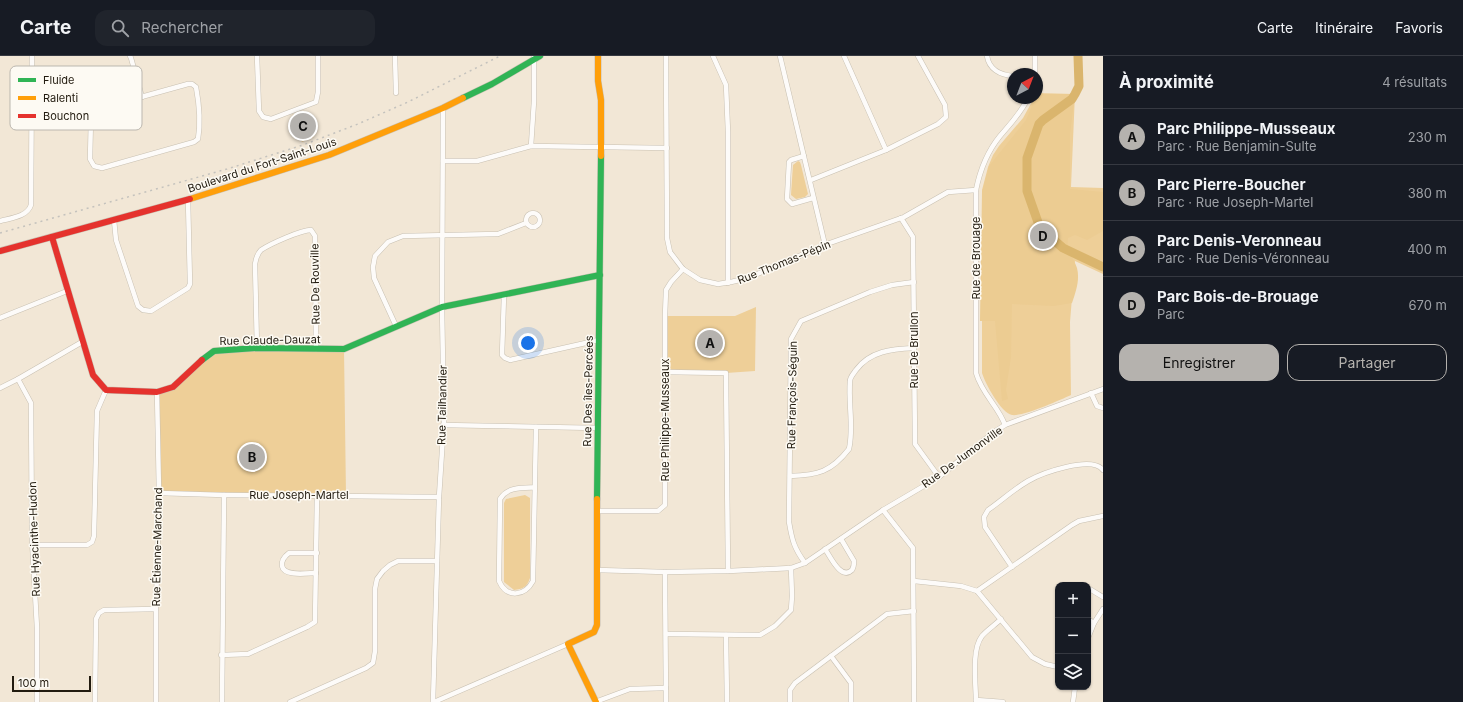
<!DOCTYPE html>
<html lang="fr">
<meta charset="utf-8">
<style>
:root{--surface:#171b24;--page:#20242c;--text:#f1f3f6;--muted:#9ea1a6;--line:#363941;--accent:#b5b2ae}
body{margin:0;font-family:Inter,sans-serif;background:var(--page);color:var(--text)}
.controls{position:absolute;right:12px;bottom:12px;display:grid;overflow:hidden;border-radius:8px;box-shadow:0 1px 3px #0004}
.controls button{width:36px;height:36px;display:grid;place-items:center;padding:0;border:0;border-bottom:1px solid var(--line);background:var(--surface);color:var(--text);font:20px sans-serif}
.compass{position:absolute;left:1007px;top:12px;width:36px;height:36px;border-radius:50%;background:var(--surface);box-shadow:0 1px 3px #0004;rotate:42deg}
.scale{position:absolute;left:12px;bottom:10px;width:79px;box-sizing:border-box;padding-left:4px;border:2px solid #221b0f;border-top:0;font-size:11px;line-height:14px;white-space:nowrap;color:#221b0f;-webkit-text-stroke:3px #fdfaf3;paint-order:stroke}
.you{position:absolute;left:528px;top:287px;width:14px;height:14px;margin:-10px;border:3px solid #fff;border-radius:50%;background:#1a73e8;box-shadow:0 0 0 6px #1a73e833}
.badge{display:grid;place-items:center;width:26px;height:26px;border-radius:50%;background:var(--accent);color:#111;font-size:13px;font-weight:700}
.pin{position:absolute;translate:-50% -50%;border:2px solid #fff;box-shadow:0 1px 4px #0006}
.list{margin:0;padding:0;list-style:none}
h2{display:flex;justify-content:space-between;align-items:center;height:52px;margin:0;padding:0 16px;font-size:17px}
h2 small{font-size:13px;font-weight:400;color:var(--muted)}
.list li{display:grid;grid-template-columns:26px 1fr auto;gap:12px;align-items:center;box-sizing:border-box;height:56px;padding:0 16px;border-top:1px solid var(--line)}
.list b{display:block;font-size:15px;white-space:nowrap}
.list p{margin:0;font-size:13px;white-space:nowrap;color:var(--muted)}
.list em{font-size:13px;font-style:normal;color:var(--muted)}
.actions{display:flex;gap:8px;padding:12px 16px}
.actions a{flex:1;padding:9px 0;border:1px solid var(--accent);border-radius:12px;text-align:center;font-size:14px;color:var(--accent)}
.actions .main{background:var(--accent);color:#111}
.icon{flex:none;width:22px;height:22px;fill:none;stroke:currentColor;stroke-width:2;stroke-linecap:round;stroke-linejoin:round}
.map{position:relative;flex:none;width:1103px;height:646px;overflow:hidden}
header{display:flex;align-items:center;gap:24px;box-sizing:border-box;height:56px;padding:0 20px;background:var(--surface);border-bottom:1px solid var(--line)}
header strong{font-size:19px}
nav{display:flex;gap:22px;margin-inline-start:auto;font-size:14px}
.search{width:280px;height:36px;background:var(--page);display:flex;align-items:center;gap:10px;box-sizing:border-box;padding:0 14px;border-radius:12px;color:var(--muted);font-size:15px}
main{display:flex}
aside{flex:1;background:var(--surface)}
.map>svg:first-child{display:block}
.green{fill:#eecf98}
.forest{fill:#eccc92}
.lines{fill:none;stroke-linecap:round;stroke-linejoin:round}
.river{stroke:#dab56d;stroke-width:9}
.street-casing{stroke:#c8c0b2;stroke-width:5.5}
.fast-casing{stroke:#c8c0b2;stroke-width:7}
.slow-casing{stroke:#c8c0b2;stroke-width:7}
.jam-casing{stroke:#c8c0b2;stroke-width:7}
.street{stroke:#fdfbf9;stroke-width:4.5}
.fast{stroke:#30b455;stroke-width:6}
.slow{stroke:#ff9f0a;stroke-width:6}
.jam{stroke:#e5322d;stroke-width:6}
.rail{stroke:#c4c2bd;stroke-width:1.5;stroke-dasharray:2 4;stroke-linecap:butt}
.labels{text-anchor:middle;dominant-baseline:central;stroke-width:3;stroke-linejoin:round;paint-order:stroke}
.street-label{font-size:11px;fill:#221b0f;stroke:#fdfaf3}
.key{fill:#fdfaf3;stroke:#bbb7af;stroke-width:1}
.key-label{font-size:11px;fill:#221b0f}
</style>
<header>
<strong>Carte</strong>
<div class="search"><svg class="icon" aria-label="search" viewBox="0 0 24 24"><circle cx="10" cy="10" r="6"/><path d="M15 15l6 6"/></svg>Rechercher</div>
<nav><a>Carte</a><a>Itinéraire</a><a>Favoris</a></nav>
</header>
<main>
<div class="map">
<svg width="1103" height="646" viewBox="0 0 1103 646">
<rect width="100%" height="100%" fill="#f2e7d6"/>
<!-- green -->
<g class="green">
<path d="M1037,37L1075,38L1071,131L1103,132V218L1075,205L1070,266L1071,339C1060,344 1022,361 1012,359C1001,357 985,327 982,317V134L988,111L993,99L999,90L1023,62L1034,42H1037Z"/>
<polygon points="305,55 314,81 302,86 292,59"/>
<polygon points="798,105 800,106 801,109 808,138 805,141 796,143 791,139 793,109"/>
<polygon points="756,251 755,315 726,317 665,316 665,260 735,260"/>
<polygon points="344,293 346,439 159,437 157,336 173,331 214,295"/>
<path d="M525,439L530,442V522C527,531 523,533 514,534L504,526V447L506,443Z"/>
</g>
<!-- forest -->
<path class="forest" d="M1037,38H1075L1070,78V133L1103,136V175L1087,184L1075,179L1068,182C1066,195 1073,200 1077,212C1080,224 1076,235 1072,247L1054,250L1012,248L1011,301L1006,334L1008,343L1002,345L995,265H980L982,136L989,110L1026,64L1035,42H1037Z"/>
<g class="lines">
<!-- river -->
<polyline class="river" points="1078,0 1079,30 1075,38 1072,43 1043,64 1039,68 1027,102 1027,135 1040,172 1063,192 1103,211"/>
<!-- street casing -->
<g class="street-casing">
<g id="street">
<polyline points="130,0 131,2 142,41"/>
<polyline points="257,0 259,55 263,61 271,63 316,46 318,36 318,0"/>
<polyline points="395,0 396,37"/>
<polyline points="666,0 667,182 670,196 683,213 700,224 718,228 731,226 748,222 827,188 904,161 948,136 976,134"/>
<polyline points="713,0 726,29 728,76 728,227"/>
<polyline points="780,0 825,189"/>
<polyline points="844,0 886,94"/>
<path d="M987,0C989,13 1000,19 1013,20"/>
<polyline points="1035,18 1035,0"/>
<path d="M188,28H192L196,31C199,47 201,66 198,83L194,86L102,112L94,110L90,103L91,62L93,57L98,53Z"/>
<polyline points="531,90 534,45 534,0"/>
<polyline points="804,100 791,104 789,106 787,143 792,148 813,142"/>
<polyline points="443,105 477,105 531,90 667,92"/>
<polyline points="811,124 886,94 938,68 946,61 945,49 918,0"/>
<circle cx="533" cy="164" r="7"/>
<polyline points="901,162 913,181 915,388 939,421"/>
<polyline points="114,164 116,184 138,250 143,254 151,255 188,232 190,228 188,144"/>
<path d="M0,165C11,162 27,161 31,149L32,0"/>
<polyline points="504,239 502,299 505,302 510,304 599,284"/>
<polyline points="0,262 67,235"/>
<polyline points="396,270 374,222 373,211 375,200 388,186 403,180 498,178 526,167"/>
<path d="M257,292L255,208C256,202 257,198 261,194C270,188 301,174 311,174L315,180L316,293"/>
<polyline points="665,316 726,317 728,515"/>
<polyline points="18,323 31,347 32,484 37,572 37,646"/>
<polyline points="0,332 18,323 82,286"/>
<polyline points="1091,337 1097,350 1103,352"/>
<polyline points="443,369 597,372"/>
<path d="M1005,369C998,350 982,338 976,317V134C980,114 987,96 1000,80C1011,67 1021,57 1028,42"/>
<path d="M790,420C818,419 831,416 849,393C854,371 848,347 850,325C850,321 854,317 856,314C870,295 892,293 914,292"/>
<path d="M535,431C521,433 508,430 500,443L499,525C507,543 525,540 533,525L536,371"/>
<polyline points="159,437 224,439 439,441"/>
<polyline points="883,454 913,492 914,646"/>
<polyline points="597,455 658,455 665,449 665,260 666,234 671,226 683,213"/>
<polyline points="32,489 87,489 92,486 94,480 97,355 106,334"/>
<path d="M825,493C830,500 841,525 852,514C854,511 854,508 854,505L841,483"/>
<path d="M805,507C794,492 792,484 789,466L791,283L801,265L870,236L892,229L914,226"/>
<path d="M1012,511L985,471L984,461L988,454C1001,445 1014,433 1028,425C1042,417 1092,399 1103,414"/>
<polyline points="597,514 665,516 728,515 791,512 805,507 883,454 939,421 994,376 1005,369 1103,333"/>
<polyline points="665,516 666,646"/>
<path d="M316,517C308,517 284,521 282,510C281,504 285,500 289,497H317"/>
<polyline points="914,525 961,530 977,535 1032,601 1045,608 1058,611"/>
<polyline points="1088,532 1103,541"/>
<polyline points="977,535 1072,469 1079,465 1103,460"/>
<polyline points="1088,563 1094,567"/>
<polyline points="666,578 760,579 775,570 791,554 792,540 791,512"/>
<polyline points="726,579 727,646"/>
<polyline points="1088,582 1094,567 1103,553"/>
<polyline points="221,599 248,598 307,571 315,566 317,439"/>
<polyline points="831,600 851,627 851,646"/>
<polyline points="976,644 1003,646"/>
<polyline points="95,646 96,563 99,557 104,554 156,553"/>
<polyline points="156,646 156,553 159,437 157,336"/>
<polyline points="222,646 224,439"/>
<polyline points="290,646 366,612 373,607 375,595 375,533 377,523 383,515 390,509 398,505 437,505"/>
<polyline points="433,646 439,441 444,365 442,251 443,52"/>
<polyline points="434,646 568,588"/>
<polyline points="595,646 630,633 666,632"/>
<polyline points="790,646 790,634 795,627 887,558 914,555"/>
<path d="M976,646C976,629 971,594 982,580C987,574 995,569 1001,563"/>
<polyline points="1073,646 1075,631"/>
</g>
</g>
<!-- fast casing -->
<g class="fast-casing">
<g id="fast">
<polyline points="463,42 492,28 540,0"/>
<polyline points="202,304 214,295 257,292 344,293 442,251 600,219"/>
<polyline points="597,443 601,100"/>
</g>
</g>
<!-- slow casing -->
<g class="slow-casing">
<g id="slow">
<polyline points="598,0 598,25 601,44 601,100"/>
<polyline points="190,143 329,99 443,52 463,42"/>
<polyline points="596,646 568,588 594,576 597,569 597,443"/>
</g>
</g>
<!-- jam casing -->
<g class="jam-casing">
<g id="jam">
<polyline points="52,181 93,319 106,334 157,336 173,331 202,304"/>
<polyline points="0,195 190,143"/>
</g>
</g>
<!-- street -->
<use href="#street" class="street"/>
<!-- fast -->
<use href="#fast" class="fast"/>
<!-- slow -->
<use href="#slow" class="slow"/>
<!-- jam -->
<use href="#jam" class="jam"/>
<!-- rail -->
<polyline class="rail" points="0,177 227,113 303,89 358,68 408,46 500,0"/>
</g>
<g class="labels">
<!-- street labels -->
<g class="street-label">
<text transform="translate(262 109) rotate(-18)">Boulevard du Fort-Saint-Louis</text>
<text transform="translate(976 202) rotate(-90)">Rue de Brouage</text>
<text transform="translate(784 206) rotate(-22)">Rue Thomas-Pépin</text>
<text transform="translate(315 228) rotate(-91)">Rue De Rouville</text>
<text transform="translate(270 284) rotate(-1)">Rue Claude-Dauzat</text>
<text transform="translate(914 294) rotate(-90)">Rue De Brullon</text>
<text transform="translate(588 335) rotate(-89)">Rue Des îles-Percées</text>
<text transform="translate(792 339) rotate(-89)">Rue François-Séguin</text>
<text transform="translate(442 349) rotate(-89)">Rue Tailhandier</text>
<text transform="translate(665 364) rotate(-90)">Rue Philippe-Musseaux</text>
<text transform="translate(962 401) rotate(-36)">Rue De Jumonville</text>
<text x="299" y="439">Rue Joseph-Martel</text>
<text transform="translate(34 483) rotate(-92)">Rue Hyacinthe-Hudon</text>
<text transform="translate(157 491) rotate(-89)">Rue Étienne-Marchand</text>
</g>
</g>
<!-- legend -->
<rect x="10" y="10" width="132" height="64" rx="6" class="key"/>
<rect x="18" y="22" width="18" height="4" fill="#30b455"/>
<rect x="18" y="40" width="18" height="4" fill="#ff9f0a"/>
<rect x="18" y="58" width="18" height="4" fill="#e5322d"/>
<g class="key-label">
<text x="43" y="28">Fluide</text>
<text x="43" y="46">Ralenti</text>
<text x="43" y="64">Bouchon</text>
</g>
</svg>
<div class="controls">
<button>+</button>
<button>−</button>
<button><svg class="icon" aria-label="layers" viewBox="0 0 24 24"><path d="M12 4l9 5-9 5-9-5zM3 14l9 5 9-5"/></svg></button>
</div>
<svg class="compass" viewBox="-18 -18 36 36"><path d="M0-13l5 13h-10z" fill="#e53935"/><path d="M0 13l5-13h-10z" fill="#9ea1a6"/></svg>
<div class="scale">100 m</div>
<div class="you"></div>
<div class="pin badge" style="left:710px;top:287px">A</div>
<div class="pin badge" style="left:252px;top:401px">B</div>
<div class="pin badge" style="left:303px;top:70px">C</div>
<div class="pin badge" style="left:1043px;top:180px">D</div>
</div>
<aside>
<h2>À proximité<small>4 résultats</small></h2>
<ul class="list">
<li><span class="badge">A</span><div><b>Parc Philippe-Musseaux</b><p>Parc · Rue Benjamin-Sulte</p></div><em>230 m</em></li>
<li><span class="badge">B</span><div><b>Parc Pierre-Boucher</b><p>Parc · Rue Joseph-Martel</p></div><em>380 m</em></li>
<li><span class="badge">C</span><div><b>Parc Denis-Veronneau</b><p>Parc · Rue Denis-Véronneau</p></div><em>400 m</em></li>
<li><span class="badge">D</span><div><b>Parc Bois-de-Brouage</b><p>Parc</p></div><em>670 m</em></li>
</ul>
<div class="actions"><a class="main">Enregistrer</a><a>Partager</a></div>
</aside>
</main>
